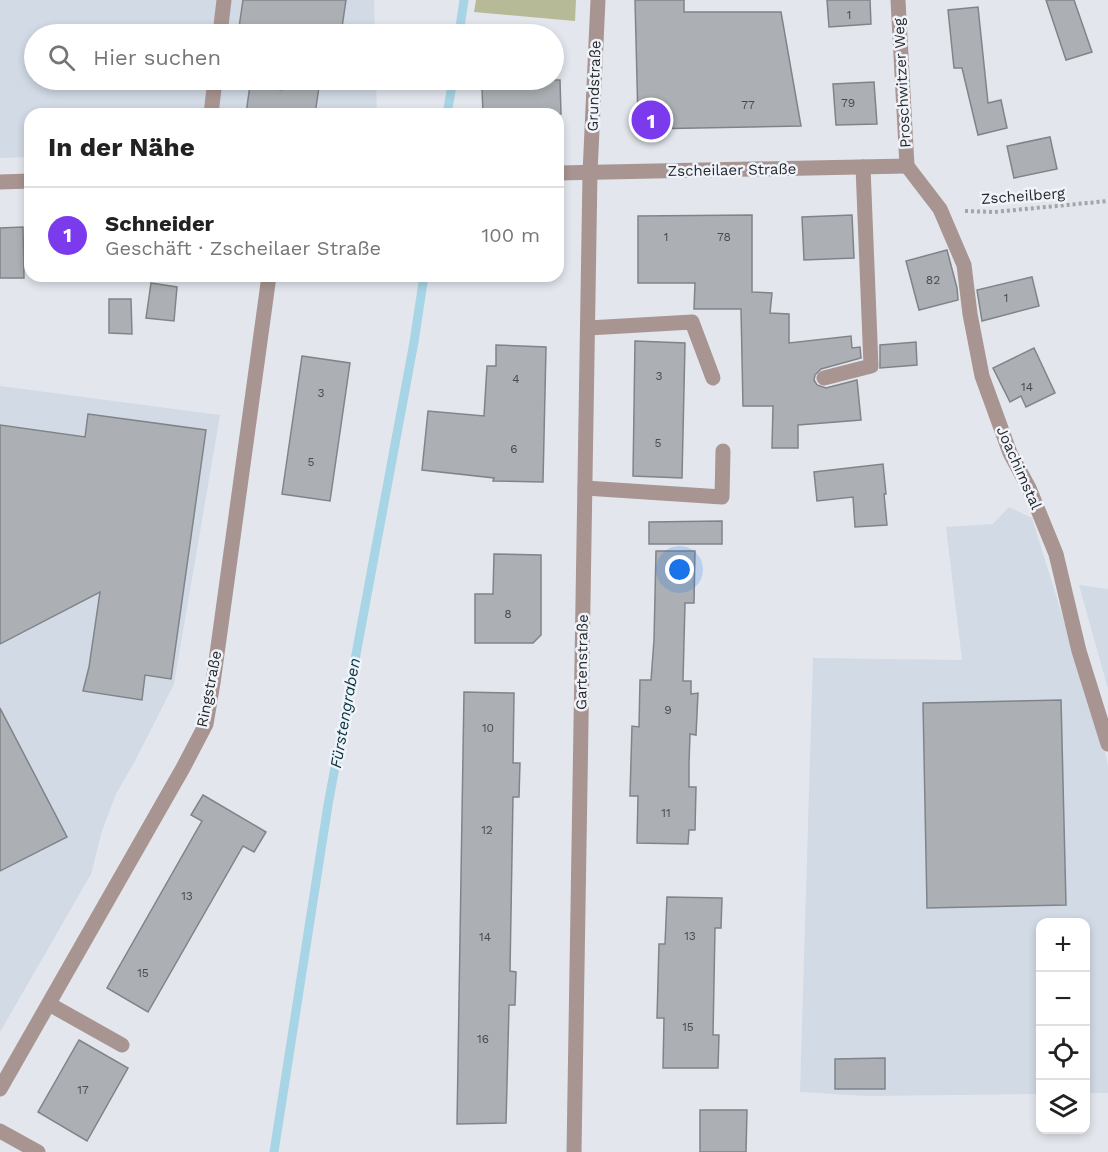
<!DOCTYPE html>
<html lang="de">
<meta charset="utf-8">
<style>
:root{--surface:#fff;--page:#f2f2f2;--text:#222;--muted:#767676;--line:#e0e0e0;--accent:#7c3aed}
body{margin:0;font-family:"Work Sans",sans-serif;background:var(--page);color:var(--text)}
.controls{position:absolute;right:18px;bottom:18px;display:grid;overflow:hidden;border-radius:12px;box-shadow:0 3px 9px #0003}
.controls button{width:54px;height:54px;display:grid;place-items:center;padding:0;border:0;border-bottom:2px solid var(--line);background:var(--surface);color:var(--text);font:30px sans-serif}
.you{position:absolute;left:680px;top:570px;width:21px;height:21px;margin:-15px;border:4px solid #fff;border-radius:50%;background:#1a73e8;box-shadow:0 0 0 9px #1a73e833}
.badge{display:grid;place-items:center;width:39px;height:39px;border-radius:50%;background:var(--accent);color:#fff;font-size:20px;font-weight:700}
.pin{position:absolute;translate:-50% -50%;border:3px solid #fff;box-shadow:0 2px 6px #0006}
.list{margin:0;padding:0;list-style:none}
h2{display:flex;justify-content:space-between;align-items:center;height:78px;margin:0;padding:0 24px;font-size:26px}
h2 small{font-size:20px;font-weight:400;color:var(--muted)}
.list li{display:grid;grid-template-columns:39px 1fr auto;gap:18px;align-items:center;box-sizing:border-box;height:96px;padding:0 24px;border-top:2px solid var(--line)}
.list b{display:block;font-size:22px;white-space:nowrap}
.list p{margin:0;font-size:20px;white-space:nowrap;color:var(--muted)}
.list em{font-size:20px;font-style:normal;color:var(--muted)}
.icon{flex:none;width:33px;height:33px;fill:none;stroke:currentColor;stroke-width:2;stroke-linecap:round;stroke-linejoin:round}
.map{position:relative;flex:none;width:1108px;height:1152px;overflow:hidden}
.search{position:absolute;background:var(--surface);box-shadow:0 3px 9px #0003;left:24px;top:24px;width:540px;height:66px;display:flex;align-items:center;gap:15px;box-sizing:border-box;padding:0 21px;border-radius:33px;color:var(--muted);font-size:22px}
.panel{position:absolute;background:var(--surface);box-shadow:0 3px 9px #0003;left:24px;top:108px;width:540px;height:174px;border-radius:18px}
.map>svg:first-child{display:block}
.built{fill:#d1dae5}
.green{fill:#b6ba97}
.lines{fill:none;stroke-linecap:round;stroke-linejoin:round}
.stream{stroke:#a7d5e5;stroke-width:9}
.building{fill:#acb0b5;stroke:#808489;stroke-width:1.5}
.path{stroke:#a2a5aa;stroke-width:4;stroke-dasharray:3 3;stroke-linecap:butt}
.minor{stroke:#a89591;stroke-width:15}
.labels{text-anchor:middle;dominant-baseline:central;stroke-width:5;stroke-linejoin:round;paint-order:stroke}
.number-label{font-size:12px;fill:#484b4e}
.street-label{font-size:15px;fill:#27292b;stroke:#f0f4fa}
.water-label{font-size:16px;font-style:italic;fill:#06333e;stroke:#f0f4fa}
</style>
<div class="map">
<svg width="1108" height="1152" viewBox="0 0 1108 1152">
<rect width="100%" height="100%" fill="#e3e7ed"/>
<!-- built -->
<g class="built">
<polygon points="0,0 374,0 375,34 34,34 34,80 376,80 377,114 30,114 30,157 0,158"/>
<polygon points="0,386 220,415 174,684 135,761 116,794 102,831 91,874 0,1032"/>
<polygon points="1009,507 1032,518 1106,756 1108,766 1108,1093 1086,1093 1086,922 1040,922 1040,1094 867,1096 800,1092 813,658 962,660 946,527 993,524"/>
<polygon points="1079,585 1108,589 1108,689"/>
</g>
<!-- green -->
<polygon class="green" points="476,0 576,0 575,21 474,12"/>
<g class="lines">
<!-- stream -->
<g class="stream">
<polyline points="459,34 464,0"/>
<polyline points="447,114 453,80"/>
<polyline points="274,1152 328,805 414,342 424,276"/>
</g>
</g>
<!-- building -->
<g class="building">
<polygon points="243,0 346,0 341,34 238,34"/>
<polygon points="635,0 684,0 684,12 781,12 801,126 645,129 638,120"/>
<polygon points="827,0 870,0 871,24 829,27"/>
<polygon points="1046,0 1074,0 1092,52 1066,60"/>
<polygon points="978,7 988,103 1001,100 1007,128 978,135 962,68 954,68 948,10"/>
<polygon points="284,80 320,80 315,114 246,114 250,85 282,90"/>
<polygon points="514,80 560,80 561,114 483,114 482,89 514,88"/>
<polygon points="874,82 877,124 836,125 833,84"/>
<polygon points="1050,137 1057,169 1014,178 1007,146"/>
<polygon points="752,215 752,292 772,293 770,313 789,314 789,343 851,336 852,348 860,347 861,358 821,369 815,375 814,380 817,385 826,388 857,380 861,420 798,425 798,448 772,448 773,406 743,406 741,309 694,309 695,283 638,283 638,216"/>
<polygon points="852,215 854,258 804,260 802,217"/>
<polygon points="23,227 24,278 0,278 0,228"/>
<polygon points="947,250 957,288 958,300 919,310 906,261"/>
<polygon points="1032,277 1039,306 982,321 977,290"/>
<polygon points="151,283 177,287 174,321 146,318"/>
<polygon points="109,299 131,299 132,334 109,333"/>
<polygon points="635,341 685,343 682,478 633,476"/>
<polygon points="916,342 917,365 880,368 880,345"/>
<polygon points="496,345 546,347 543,482 493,481 494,478 422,470 428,411 484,416 487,366 496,366"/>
<polygon points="1034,348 1055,393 1026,407 1021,396 1010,402 993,368"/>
<polygon points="302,356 350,363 330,501 282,494"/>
<polygon points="88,414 206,430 171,679 145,675 142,700 83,691 89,667 100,592 0,644 0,425 85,437"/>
<polygon points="883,464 886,494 884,494 887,525 855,527 853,497 817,501 814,472"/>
<polygon points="722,521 722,544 649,544 649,522"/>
<polygon points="656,551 695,551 694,603 685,603 684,641 683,681 691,681 691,694 698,693 696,735 690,734 689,764 689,787 696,787 695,830 689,830 688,844 637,843 638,796 630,796 632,726 639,727 640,680 651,680 654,640"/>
<polygon points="494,554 541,555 541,635 533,643 475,643 475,594 493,594"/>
<polygon points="464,692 514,693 513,763 520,763 519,797 513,797 510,971 516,972 515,1005 509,1005 506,1123 457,1124"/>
<polygon points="1061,700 1066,905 927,908 923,703"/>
<polygon points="0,708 67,837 0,871"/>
<polygon points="203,795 266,832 254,852 243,846 148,1012 107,988 202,821 191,815"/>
<polygon points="667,897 722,898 721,928 715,928 713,1035 719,1035 718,1068 663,1068 664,1018 657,1018 659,944 665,944"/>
<polygon points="79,1040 128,1068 87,1141 38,1112"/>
<polygon points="885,1058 885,1089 835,1089 835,1059"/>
<polygon points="700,1110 747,1110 746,1152 700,1152"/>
</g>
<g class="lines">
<!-- path -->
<polyline class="path" points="965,211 994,212 1108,201"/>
<!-- minor -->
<g class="minor">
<polyline points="898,0 907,166"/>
<polyline points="220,34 224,0"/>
<polyline points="211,114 215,80"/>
<polyline points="907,166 940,209 964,265 970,314 982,376 1010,453 1029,488 1056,554 1079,651 1108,744"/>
<polyline points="558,173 907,166"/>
<polyline points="0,182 30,181"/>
<polyline points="588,328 692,322 713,378"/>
<polyline points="824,378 871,366 863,167"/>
<polyline points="585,488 722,497 723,451"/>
<polyline points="49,1004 122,1045"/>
<polyline points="0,1089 183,768 206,724 213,683 269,276"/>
<polyline points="0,1131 38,1152"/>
<polyline points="574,1152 590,173 598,0"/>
</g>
</g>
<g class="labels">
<!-- number labels -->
<g class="number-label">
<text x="849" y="15">1</text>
<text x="848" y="103">79</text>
<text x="748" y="105">77</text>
<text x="666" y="237">1</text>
<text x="724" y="237">78</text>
<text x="933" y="280">82</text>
<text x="1006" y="298">1</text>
<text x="659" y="376">3</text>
<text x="516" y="379">4</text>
<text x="1027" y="387">14</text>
<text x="321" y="393">3</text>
<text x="658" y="443">5</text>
<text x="514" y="449">6</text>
<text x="311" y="462">5</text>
<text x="508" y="614">8</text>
<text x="668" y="710">9</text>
<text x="488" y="728">10</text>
<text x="666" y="813">11</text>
<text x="487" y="830">12</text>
<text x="187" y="896">13</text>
<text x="690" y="936">13</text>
<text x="485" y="937">14</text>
<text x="143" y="973">15</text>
<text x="688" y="1027">15</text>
<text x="483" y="1039">16</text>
<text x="83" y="1090">17</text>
</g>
<!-- street labels -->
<g class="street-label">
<text transform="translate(902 83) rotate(-93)">Proschwitzer Weg</text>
<text transform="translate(594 86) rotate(-88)">Grundstraße</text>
<text transform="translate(732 170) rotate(-1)">Zscheilaer Straße</text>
<text transform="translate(1023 196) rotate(-4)">Zscheilberg</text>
<text transform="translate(1019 468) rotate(66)">Joachimstal</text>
<text transform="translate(582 662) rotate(-89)">Gartenstraße</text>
<text transform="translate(209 689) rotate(-79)">Ringstraße</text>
</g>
<!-- water labels -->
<g class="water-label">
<text transform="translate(345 713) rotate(-80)">Fürstengraben</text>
</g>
</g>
</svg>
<div class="controls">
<button>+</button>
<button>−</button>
<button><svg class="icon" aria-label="locate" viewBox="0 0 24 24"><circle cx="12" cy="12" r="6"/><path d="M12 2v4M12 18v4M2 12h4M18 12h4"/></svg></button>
<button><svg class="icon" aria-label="layers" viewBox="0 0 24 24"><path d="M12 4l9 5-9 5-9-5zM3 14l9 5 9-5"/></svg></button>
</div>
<div class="you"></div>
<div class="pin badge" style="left:651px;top:120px">1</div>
<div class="search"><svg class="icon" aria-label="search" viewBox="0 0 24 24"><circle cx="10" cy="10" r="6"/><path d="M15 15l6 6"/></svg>Hier suchen</div>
<section class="panel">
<h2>In der Nähe<small></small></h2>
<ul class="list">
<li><span class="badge">1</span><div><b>Schneider</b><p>Geschäft · Zscheilaer Straße</p></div><em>100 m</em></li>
</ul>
</section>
</div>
